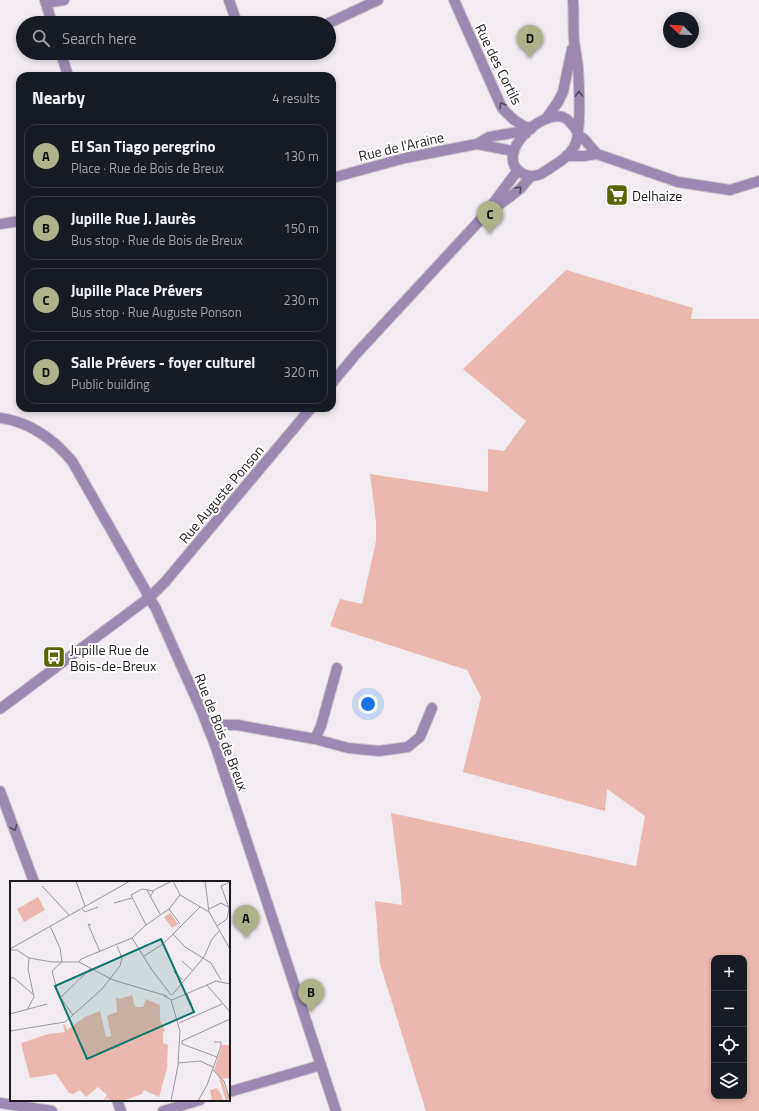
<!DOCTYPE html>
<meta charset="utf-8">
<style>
:root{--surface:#171b24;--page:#20242c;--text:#f1f3f6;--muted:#9ea1a6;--line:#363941;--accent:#adb288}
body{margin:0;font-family:"Titillium Web",sans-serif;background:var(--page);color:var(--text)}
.controls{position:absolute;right:12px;bottom:12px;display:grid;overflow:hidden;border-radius:8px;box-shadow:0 2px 6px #0003}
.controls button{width:36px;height:36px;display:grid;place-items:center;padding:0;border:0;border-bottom:1px solid var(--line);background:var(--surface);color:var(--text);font:20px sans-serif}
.compass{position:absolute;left:663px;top:12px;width:36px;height:36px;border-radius:50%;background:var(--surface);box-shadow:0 2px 6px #0003;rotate:294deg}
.you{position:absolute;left:368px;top:704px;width:14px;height:14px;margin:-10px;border:3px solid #fff;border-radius:50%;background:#1a73e8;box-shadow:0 0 0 6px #1a73e833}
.badge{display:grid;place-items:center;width:26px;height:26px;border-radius:50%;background:var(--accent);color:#111;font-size:13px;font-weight:700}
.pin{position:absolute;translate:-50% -33px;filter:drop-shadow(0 1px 2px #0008)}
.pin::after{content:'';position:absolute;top:21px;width:14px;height:12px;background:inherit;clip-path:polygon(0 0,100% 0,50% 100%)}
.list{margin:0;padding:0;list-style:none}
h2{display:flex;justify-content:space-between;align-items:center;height:52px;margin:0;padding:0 16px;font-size:17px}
h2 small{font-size:13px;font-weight:400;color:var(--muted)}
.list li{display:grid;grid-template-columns:26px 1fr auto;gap:12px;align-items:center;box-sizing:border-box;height:64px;margin:0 8px 8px;padding:0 8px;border:1px solid var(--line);border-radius:12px}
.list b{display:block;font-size:15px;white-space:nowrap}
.list p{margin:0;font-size:13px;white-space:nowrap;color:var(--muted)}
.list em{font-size:13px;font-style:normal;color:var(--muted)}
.icon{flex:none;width:22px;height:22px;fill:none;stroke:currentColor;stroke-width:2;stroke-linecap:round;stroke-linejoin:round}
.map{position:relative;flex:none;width:759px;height:1111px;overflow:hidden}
.search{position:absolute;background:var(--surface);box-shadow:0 2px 6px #0003;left:16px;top:16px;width:320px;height:44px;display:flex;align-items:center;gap:10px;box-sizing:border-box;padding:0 14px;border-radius:22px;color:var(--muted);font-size:15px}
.panel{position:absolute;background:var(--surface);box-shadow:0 2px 6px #0003;left:16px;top:72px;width:320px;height:340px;border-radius:12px}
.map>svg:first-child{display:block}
.green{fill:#eab8ae;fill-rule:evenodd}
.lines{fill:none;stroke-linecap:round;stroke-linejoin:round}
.minor-casing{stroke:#ccc6cb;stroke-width:12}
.minor{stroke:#9b89b4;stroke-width:10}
.oneway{stroke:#50475a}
.labels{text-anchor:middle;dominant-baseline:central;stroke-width:4;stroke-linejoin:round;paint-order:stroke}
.street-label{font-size:14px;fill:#1e1b1e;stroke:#fff}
.poi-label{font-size:14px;fill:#1e1b1e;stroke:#fff;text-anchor:start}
.inset-road{fill:none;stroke:#9d989d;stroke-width:1}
.view{fill:#0f766e;fill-opacity:0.15;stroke:#0f766e;stroke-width:2}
.inset-edge{fill:none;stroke:#1e1b1e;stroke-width:2}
</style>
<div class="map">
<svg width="759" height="1111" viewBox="0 0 759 1111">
<rect width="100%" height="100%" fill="#f2ebf1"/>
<!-- green -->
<path class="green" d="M566,270L693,308L691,319H759V1111H426L380,964L375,901L402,905L401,889L391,813L636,866L645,816L607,789L605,811L463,772L481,697L467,670L330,626L340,599L362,604L376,541V521L370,474L488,492V449L504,451L526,421L463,369ZM714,958H744V1096H714Z"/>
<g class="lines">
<!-- minor casing -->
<g class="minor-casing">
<g id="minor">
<polyline points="45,0 52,23"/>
<polyline points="229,0 237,23"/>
<path d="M454,0L502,108C512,119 518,124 531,129"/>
<path d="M573,0C574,13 573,27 574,40C575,49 577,58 578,68C579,84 582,134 574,147C568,159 552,166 541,174C533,177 527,177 520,172C495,153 541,110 563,117C570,120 574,126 578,133"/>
<polyline points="46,3 64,0"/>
<polyline points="329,23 378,0"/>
<polyline points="61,53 68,76"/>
<polyline points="546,119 558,102 563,92 572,49"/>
<polyline points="578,135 584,139 597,154"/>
<polyline points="477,144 513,151"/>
<polyline points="566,156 584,156 597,154 678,182 730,190 759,181"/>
<polyline points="332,178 405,158 477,144 489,137 518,132 526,133"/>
<polyline points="491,211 520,189 531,176"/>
<polyline points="0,224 20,221"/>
<polyline points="332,383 357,353 483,217 518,170"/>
<path d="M0,418C19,420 39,430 54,443C61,448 66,455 72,461L156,609L202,712L215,745L336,1111"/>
<polyline points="0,709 150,597 165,582 311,408"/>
<polyline points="208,728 218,725 237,725 315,739 321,726 337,668"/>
<polyline points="315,739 348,748 379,751 408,747 420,737 432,708"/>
<polyline points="0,791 34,882"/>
<polyline points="229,1092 321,1065"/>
<polyline points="117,1100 121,1111"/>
<polyline points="0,1103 52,1111"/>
<polyline points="163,1111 200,1100"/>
</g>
</g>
<!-- minor -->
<use href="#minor" class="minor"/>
</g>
<!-- one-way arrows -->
<defs><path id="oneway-chevron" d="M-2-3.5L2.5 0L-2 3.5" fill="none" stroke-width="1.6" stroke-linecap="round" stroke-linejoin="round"/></defs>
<g class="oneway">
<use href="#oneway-chevron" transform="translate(579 94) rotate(-91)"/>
<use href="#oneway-chevron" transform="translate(502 105) rotate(-120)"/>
<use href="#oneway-chevron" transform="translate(519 189) rotate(-44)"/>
<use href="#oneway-chevron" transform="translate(14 828) rotate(69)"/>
</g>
<!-- icons -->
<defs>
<g id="supermarket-square" transform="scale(1.15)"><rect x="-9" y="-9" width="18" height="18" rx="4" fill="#596302" stroke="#fff"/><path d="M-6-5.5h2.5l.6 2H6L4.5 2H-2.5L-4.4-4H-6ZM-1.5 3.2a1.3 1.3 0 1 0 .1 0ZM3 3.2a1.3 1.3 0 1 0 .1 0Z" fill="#fff"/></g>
<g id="bus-square" transform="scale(1.15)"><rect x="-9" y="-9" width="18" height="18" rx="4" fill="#596302" stroke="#fff"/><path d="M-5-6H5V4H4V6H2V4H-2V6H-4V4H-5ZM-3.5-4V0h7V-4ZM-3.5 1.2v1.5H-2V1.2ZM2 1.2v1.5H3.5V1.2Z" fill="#fff"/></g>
</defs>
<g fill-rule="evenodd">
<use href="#supermarket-square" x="617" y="195"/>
<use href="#bus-square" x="54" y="657"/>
</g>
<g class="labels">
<!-- street labels -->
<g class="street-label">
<text transform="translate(499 64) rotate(64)">Rue des Cortils</text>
<text transform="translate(401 146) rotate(-13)">Rue de l'Araine</text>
<text transform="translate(221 494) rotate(-50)">Rue Auguste Ponson</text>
<text transform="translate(222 732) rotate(69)">Rue de Bois de Breux</text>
</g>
<!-- poi labels -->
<g class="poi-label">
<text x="632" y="195">Delhaize</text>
<text x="70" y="649">Jupille Rue de<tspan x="70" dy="16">Bois-de-Breux</tspan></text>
</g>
</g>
<!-- overview -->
<g transform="translate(10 881)">
<rect width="220" height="220" fill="#f2ebf1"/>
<path d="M28,16L35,29L14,41L7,28ZM160,32L168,43L162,47L154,36ZM122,114L125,126H133L136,118L150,124V138L155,150L153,152V162L158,164L157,187L149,216L134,209L132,213L112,220H100L98,217L93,220L97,214L88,206L76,216L70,209L63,213L59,212L46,193L20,197L11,162L38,153L55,151L53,144L55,143L57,149L75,136L90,130L96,156L101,155L97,135L107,131L106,116L109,118ZM212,164H220V197L212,198L220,220H216L209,197L204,189ZM207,207L211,213L213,220H202L200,209Z" fill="#eab8ae"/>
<path class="inset-road" d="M66,0L75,25M163,0L170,14M195,0L199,31M32,5L59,34M137,9L150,33M140,16L144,9L162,0M104,22L122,17M71,27L75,31L88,26M159,28L170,43M199,28L211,22L218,26M81,44L78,43L90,71M136,44L121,14L132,8L143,10M40,45L50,67L52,81M207,45L217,38L219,27L211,5L220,1M163,53L175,66L201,82L211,99M122,57L142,89L161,114M0,68L120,0M0,69H7L19,77L42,81H69L103,99L157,115M134,75L153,63L190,26M172,80L182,89M52,81L42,90L48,113L63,134M69,81L71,78L122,57L136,44L159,28L170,14L199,31L220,68M163,90L173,99M0,97H4L24,114M197,104L220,131M177,113L182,124M162,114L194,76L202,58L210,49M154,115L162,119L206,100L220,103M50,117L81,87M161,119L170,150L168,184L161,220M17,129L24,116L18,88L19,77M0,133L37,123M169,142L212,123M0,150L55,141L92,108L110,85L112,77L107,65M207,176L172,163V160L220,138M168,182L190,180L203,186M203,189L214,200L220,219M188,220L197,204L211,165V161H204"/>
<path class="view" d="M151,58L184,131L77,178L45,105Z"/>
<rect width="220" height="220" class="inset-edge"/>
</g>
</svg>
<div class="controls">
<button>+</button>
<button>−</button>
<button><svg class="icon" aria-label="locate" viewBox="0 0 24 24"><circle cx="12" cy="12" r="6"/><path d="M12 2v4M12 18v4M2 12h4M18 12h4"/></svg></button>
<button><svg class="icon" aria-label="layers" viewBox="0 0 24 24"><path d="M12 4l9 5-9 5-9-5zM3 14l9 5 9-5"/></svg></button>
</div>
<svg class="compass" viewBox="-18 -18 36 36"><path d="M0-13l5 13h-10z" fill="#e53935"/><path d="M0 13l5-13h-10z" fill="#9ea1a6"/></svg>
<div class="you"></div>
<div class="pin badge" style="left:246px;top:938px">A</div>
<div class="pin badge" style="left:311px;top:1012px">B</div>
<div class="pin badge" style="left:490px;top:234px">C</div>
<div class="pin badge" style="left:530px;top:58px">D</div>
<div class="search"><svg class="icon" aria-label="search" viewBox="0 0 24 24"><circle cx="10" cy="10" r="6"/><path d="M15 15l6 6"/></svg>Search here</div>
<section class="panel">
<h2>Nearby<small>4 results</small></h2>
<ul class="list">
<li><span class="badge">A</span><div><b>El San Tiago peregrino</b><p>Place · Rue de Bois de Breux</p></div><em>130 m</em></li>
<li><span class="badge">B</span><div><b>Jupille Rue J. Jaurès</b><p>Bus stop · Rue de Bois de Breux</p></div><em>150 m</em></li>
<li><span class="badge">C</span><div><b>Jupille Place Prévers</b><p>Bus stop · Rue Auguste Ponson</p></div><em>230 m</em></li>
<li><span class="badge">D</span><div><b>Salle Prévers - foyer culturel</b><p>Public building</p></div><em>320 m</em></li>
</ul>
</section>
</div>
